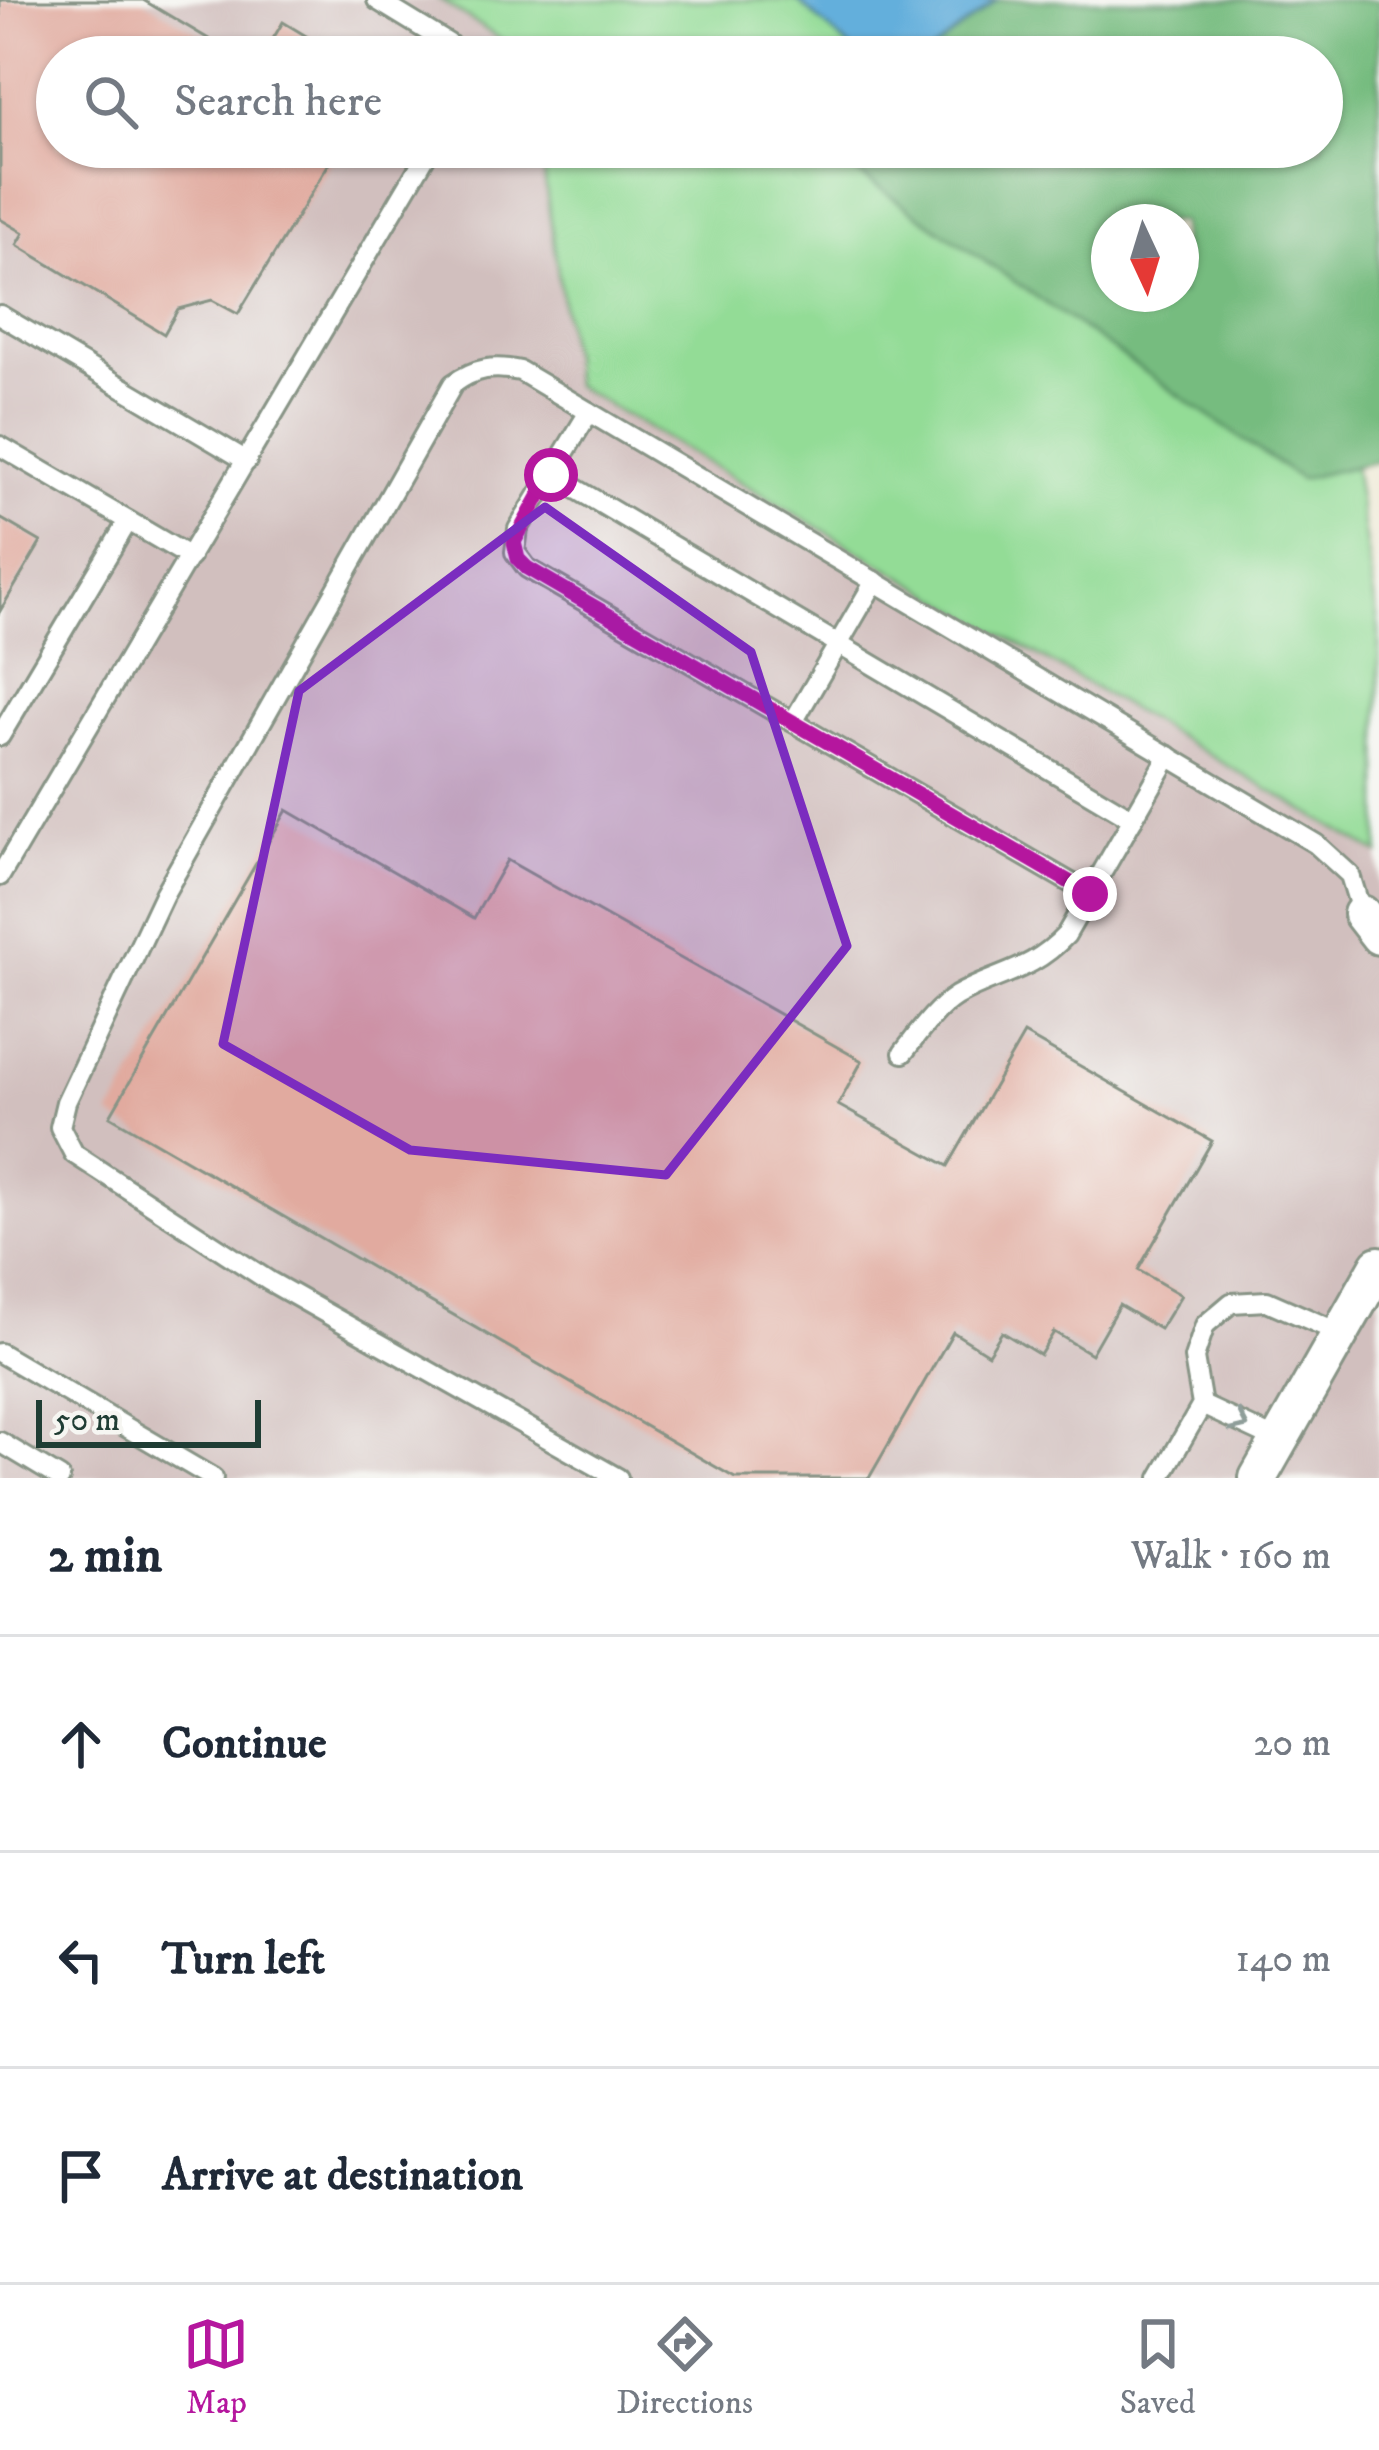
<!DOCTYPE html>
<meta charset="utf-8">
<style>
:root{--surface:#fff;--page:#f2f2f3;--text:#1f2937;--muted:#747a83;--line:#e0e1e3;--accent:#b5179e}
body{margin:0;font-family:"IM FELL DW Pica",serif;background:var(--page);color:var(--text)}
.compass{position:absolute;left:1091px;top:204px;width:108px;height:108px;border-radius:50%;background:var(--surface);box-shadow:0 3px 9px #0004;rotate:176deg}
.scale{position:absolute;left:36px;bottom:30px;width:225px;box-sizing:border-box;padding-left:12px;border:6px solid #1f3d34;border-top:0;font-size:33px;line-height:42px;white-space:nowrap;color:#1f3d34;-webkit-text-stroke:9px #f6f6f2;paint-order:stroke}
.stop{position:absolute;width:36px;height:36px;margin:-27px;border:9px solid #b5179e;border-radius:50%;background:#fff}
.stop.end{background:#b5179e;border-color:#fff;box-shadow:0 3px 12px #0008}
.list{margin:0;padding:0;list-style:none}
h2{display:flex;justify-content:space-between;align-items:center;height:156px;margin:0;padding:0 48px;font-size:51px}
h2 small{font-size:39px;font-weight:400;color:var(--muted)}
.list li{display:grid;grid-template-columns:78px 1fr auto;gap:36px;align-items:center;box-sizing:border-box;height:216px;padding:0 48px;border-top:3px solid var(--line)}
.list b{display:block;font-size:45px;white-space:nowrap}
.list em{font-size:39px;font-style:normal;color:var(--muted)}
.icon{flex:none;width:66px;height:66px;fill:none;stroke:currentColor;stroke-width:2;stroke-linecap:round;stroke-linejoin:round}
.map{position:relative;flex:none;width:1379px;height:1478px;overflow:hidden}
.search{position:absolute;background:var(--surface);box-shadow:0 3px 9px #0004;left:36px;right:36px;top:36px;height:132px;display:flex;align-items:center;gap:30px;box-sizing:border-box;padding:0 42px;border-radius:66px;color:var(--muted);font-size:45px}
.sheet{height:804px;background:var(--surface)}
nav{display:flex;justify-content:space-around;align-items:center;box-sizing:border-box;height:168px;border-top:3px solid var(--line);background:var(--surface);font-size:33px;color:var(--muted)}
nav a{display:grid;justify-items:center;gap:6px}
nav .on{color:var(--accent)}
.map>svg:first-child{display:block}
.industrial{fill:#d1bfbe}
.green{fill:#93dc96;stroke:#598c65;stroke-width:3}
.forest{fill:#76bc7f;stroke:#4a7c5a;stroke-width:3;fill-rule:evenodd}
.water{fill:#63afdc;stroke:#417688;stroke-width:3}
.building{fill:#e1aa9f}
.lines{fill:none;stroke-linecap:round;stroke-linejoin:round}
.service-casing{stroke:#889486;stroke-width:24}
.minor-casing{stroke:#889486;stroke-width:42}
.service{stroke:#fff;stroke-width:18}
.minor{stroke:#fff;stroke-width:36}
.oneway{stroke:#8f9e9a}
.route{stroke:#b5179e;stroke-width:15}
.marked{fill:#7b2cbf;fill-opacity:0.2;stroke:#7b2cbf;stroke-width:9;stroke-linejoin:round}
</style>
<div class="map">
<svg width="1379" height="1478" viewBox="0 0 1379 1478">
<rect width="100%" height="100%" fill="#f6f6f2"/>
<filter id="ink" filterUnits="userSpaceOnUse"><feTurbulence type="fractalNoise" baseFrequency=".00833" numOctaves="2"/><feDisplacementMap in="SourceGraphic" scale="24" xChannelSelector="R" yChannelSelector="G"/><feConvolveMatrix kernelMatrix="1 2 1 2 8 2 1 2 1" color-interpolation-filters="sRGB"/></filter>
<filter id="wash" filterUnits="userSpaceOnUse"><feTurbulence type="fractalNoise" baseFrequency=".004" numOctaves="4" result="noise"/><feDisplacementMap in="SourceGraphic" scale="48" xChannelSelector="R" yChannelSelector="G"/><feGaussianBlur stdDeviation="2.7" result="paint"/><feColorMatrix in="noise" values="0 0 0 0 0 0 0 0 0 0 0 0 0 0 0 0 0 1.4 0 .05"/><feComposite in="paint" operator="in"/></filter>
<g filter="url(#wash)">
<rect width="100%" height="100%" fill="#f0ebd8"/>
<!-- industrial -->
<polygon class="industrial" points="0,0 440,0 528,57 57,57 57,147 540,147 574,385 1379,854 1379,1478 0,1478"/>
<!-- green -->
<g class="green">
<polygon points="440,0 797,0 860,57 794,57 679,48 690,57 528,57"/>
<polygon points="540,147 820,147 1300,479 1354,466 1379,630 1379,854 574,385"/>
</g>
<!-- forest -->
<path class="forest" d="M997,0H1379V461L1300,479L820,147H1322V57H925ZM1109,222H1181V294H1109Z"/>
<!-- water -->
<polygon class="water" points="797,0 997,0 925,57 860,57"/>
<g id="blocks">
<!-- building -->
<g class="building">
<polygon points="0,0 143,0 239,57 57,57 57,147 339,147 238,314 212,300 178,309 164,334 17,245 24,233 0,219"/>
<polygon points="283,22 341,57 262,57"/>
<polygon points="0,518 41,542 0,611"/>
<polygon points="287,810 474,918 507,860 862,1061 838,1105 948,1166 1024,1034 1212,1141 1138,1270 1181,1295 1160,1329 1119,1305 1091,1354 1054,1332 1040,1355 1002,1332 988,1354 953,1332 869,1478 735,1478 110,1116"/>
</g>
</g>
</g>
<g filter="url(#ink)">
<use href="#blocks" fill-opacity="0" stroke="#889486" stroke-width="3"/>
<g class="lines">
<!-- service casing -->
<g class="service-casing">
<g id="service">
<polyline points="377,0 449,44 458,57"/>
<polyline points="0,315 247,461"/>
<polyline points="589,412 518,529 515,552 527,568 1090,894"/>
<polyline points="0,446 190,557"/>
<polyline points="551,474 1133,819"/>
<polyline points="793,722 875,581"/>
<polyline points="0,736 128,521"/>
<polyline points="0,876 431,147"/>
<path d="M903,1053C919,1033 934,1010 956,996C998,972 1030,973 1066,935L1169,756"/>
<polyline points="0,1353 213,1478"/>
<polyline points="1202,1405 1279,1441"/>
<polyline points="0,1442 60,1478"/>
<path d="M618,1478L269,1281L74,1154L60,1127L66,1102L164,894L453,384C475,368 494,365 520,371L1316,844L1350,875L1362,914"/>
<polyline points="1160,1478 1202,1405 1194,1358 1205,1325 1231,1303 1267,1301 1340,1333"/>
</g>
</g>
<!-- minor casing -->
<g class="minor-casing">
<g id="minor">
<polyline points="1362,914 1379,936"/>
<polyline points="1258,1478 1379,1265"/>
</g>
</g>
<!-- service -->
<use href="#service" class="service"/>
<!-- minor -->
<use href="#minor" class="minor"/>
</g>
<!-- one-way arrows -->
<defs><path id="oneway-chevron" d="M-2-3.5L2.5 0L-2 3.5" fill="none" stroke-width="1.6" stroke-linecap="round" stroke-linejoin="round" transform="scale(3)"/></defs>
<use class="oneway" href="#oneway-chevron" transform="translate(1240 1423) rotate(25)"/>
</g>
<g class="lines" filter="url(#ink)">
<!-- route -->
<polyline class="route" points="551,475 514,542 518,559 527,568 1090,894"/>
</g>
<!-- marked area -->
<path class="marked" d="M545,507L751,652L847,946L666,1175L410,1150L223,1044L299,691Z"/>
</svg>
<svg class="compass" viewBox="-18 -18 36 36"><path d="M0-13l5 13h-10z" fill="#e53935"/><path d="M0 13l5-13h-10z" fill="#747a83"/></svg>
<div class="scale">50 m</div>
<div class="stop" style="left:551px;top:475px"></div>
<div class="stop end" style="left:1090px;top:894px"></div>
<div class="search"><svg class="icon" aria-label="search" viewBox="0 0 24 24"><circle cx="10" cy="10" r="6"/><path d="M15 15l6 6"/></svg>Search here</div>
</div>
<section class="sheet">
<h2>2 min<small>Walk · 160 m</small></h2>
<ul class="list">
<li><svg class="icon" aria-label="ahead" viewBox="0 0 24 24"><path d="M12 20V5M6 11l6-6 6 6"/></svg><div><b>Continue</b></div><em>20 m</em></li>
<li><svg class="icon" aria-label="left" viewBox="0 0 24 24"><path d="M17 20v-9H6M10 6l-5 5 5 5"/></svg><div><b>Turn left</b></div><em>140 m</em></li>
<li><svg class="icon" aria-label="arrive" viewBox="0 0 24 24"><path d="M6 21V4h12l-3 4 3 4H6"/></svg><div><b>Arrive at destination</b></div></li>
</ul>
</section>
<nav>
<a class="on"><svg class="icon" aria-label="map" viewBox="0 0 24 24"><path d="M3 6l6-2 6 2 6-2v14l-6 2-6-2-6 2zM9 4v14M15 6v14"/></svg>Map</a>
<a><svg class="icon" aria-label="directions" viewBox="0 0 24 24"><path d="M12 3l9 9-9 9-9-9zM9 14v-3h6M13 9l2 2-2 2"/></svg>Directions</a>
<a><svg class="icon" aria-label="saved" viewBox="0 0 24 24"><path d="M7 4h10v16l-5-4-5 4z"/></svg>Saved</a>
</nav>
